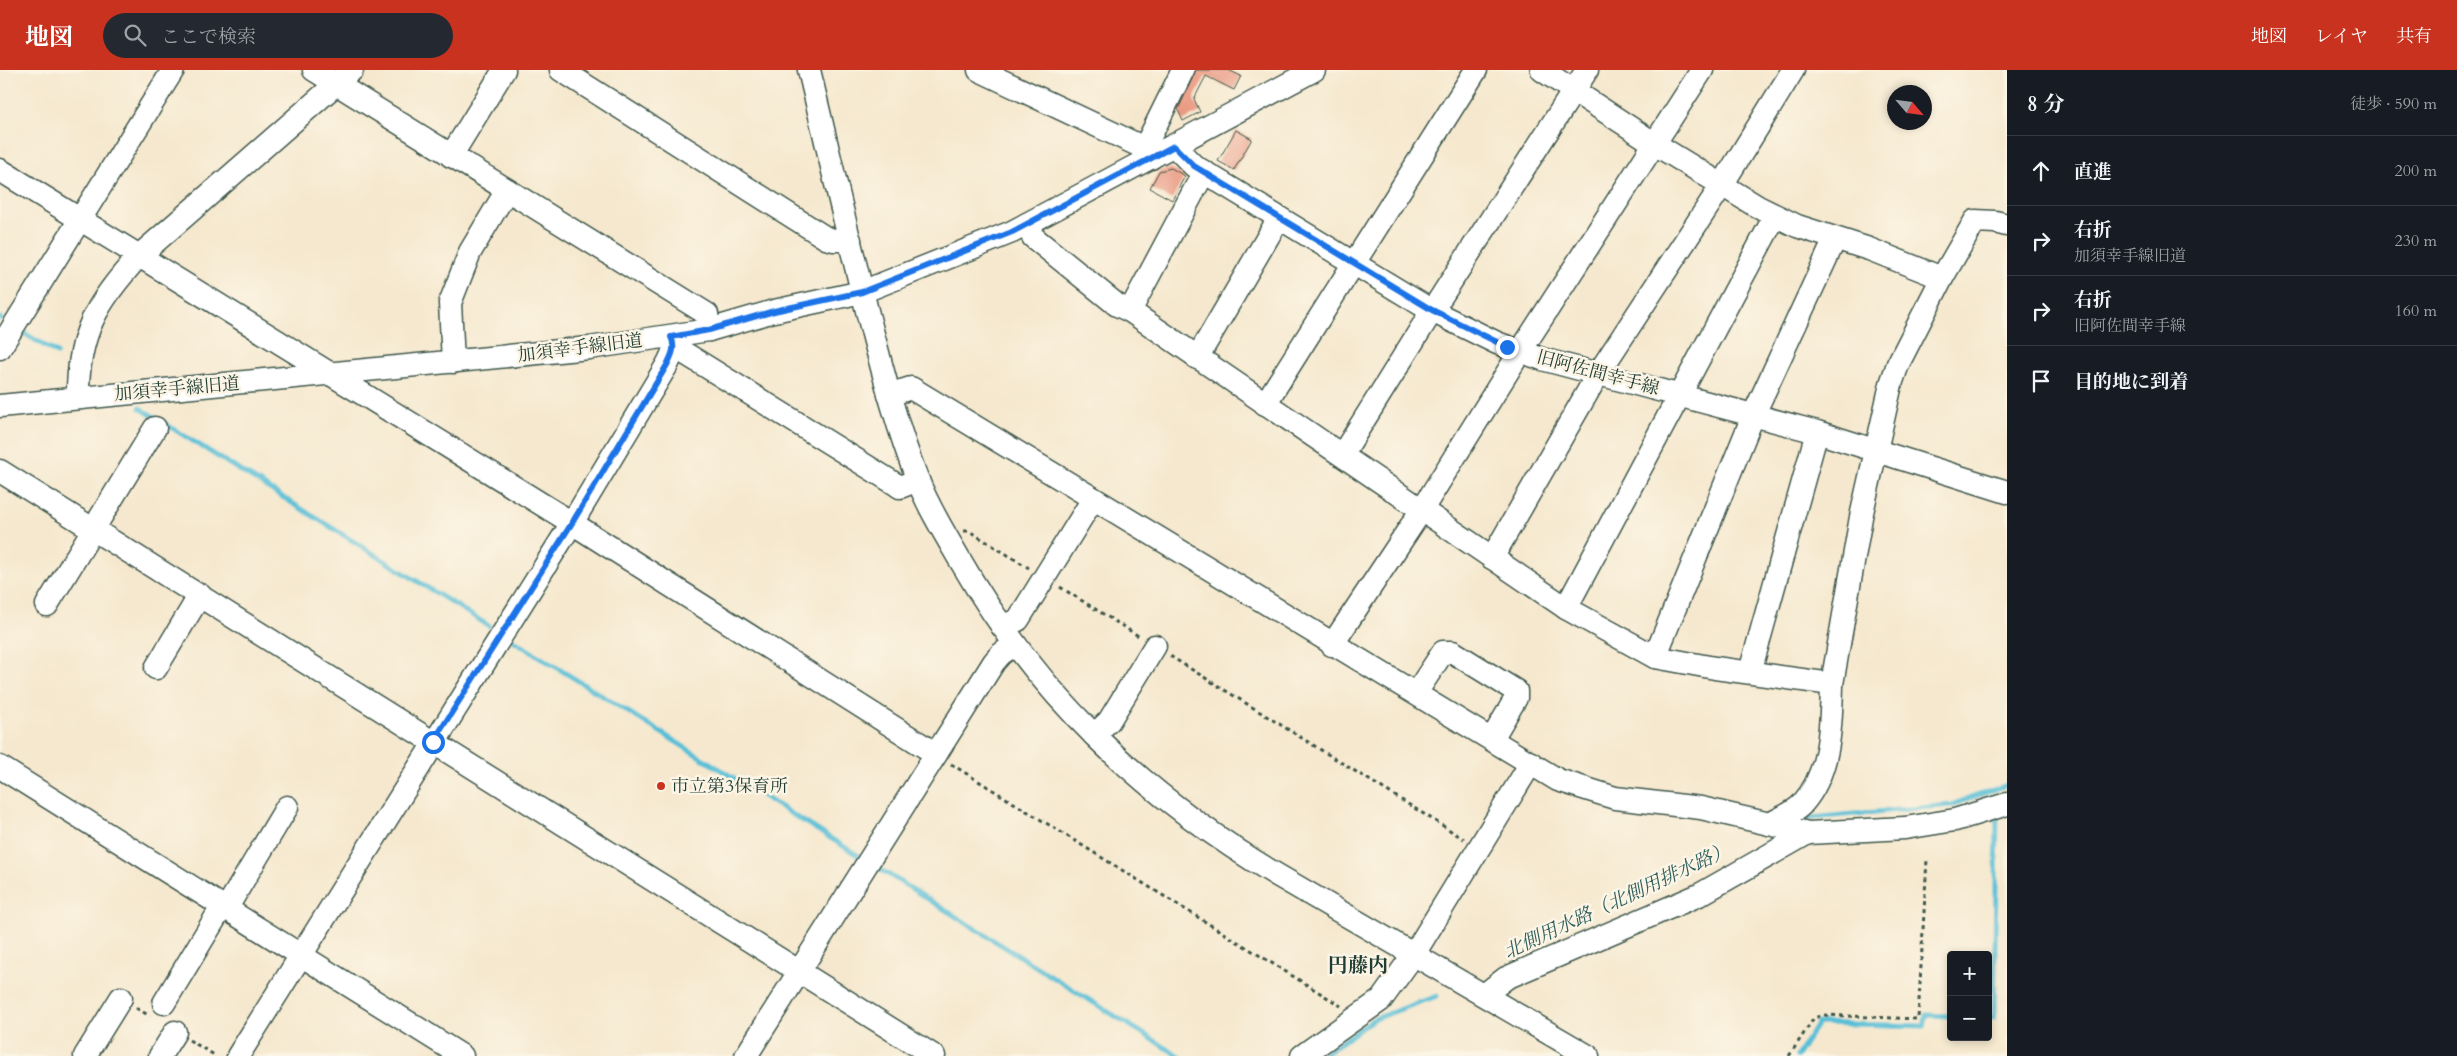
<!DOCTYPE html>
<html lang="ja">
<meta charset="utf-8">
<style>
:root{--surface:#171b24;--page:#242831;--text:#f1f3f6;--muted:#9ea1a6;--line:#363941;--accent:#c8321e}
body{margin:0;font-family:Cardo,"Noto Serif JP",serif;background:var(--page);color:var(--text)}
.controls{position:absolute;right:15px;bottom:15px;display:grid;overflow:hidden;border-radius:5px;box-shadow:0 2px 8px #0003}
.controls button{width:45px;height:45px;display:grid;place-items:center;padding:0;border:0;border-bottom:1px solid var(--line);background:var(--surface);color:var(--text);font:25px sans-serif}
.compass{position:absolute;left:1887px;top:15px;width:45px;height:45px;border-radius:50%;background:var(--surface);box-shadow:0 2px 8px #0003;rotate:118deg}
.stop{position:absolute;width:15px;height:15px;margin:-11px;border:4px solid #1a73e8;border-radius:50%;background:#fff}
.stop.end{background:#1a73e8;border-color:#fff;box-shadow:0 1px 5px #0008}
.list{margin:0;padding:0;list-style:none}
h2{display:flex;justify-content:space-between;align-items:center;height:65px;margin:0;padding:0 20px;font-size:21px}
h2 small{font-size:16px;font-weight:400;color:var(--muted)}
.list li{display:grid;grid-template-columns:32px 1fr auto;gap:15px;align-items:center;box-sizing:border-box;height:70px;padding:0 20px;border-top:1px solid var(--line)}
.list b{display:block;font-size:19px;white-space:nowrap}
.list p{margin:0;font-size:16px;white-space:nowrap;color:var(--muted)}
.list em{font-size:16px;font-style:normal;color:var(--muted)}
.icon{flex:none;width:28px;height:28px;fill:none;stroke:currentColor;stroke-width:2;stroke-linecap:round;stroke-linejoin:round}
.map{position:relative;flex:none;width:2007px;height:986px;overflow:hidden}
header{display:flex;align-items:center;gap:30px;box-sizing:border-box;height:70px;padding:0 25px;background:var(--accent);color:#fff}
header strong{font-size:24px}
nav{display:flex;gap:28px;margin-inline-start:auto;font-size:18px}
.search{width:350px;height:45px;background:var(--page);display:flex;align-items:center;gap:12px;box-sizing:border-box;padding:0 18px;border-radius:28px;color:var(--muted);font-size:19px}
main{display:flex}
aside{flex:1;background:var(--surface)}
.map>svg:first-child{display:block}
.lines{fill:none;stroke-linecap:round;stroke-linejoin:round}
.stream{stroke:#59bfd7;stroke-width:5}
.building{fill:#e9967f}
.minor-casing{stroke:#3f574b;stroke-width:25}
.path{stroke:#3f574b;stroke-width:3;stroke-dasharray:4 4;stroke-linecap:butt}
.minor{stroke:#fff;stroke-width:22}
.route{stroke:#1a73e8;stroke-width:6}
.poi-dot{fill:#c8321e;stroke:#fcf5e5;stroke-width:2}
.labels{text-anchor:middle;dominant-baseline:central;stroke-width:5;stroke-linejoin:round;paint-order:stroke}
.street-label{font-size:18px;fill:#1f3d34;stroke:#fcf5e5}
.poi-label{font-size:18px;fill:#1f3d34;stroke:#fcf5e5;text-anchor:start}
.water-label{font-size:19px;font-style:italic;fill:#2e5e5d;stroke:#fcf5e5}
.quarter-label{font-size:20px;font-weight:bold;fill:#1f3d34;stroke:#fcf5e5}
</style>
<header>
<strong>地図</strong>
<div class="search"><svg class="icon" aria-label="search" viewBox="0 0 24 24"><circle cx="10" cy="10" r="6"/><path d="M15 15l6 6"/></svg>ここで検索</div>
<nav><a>地図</a><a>レイヤ</a><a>共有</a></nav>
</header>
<main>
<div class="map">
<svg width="2007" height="986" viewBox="0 0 2007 986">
<rect width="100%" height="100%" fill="#fcf5e5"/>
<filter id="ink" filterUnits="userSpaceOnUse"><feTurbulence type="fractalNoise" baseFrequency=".02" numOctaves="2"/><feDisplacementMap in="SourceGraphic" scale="10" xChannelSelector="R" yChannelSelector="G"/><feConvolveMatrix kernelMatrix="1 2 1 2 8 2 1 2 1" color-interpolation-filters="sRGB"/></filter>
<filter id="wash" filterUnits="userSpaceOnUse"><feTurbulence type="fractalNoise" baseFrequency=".0096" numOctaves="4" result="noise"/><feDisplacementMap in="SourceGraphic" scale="20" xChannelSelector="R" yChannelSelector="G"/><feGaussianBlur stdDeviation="1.12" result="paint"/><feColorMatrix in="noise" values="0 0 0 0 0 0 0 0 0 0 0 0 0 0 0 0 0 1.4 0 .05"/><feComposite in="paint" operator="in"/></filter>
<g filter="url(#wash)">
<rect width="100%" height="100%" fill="#f5e8ce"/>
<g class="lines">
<!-- stream -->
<g class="stream">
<polyline points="0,248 1,249"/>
<polyline points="22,262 57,283"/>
<polyline points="140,338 489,556"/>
<polyline points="511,569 859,786"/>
<polyline points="1797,752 1811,748 1951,735 2007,715"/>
<polyline points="1758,779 1780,764"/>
<polyline points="875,796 1179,986"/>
<polyline points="1988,947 1994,948 1997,744"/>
<polyline points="1322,986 1374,949 1437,926"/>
<polyline points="1797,986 1818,953 1924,956 1926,945 1951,946"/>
</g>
</g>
<g id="blocks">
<!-- building -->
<g class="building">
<polygon points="1196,0 1228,0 1241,6 1234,20 1206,6 1194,29 1200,42 1183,51 1178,40"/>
<polygon points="1236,60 1252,69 1234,100 1218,91"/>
<polygon points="1171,98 1185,106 1172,130 1150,118 1159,101"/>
</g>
</g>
</g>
<g filter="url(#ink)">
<use href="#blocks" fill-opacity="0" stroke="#3f574b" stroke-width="1"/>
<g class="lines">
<!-- minor casing -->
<g class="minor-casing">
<g id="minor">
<polyline points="314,0 707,244 709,260"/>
<polyline points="561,0 826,168 834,170 850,170"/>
<path d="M809,0C830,87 849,173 872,260C885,310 898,360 917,408C928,437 945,464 960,490C1038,626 1143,725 1277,805L1588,986"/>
<polyline points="979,0 1140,76 1151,88"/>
<polyline points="1542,0 1655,74 1758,137 1797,156 1869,179 1942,208"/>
<polyline points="1174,76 1194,96 1432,241 1497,273 1542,289 1817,362 2007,422"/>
<polyline points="1144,79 1183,0"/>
<polyline points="451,86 504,0"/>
<polyline points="0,100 572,453 936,684"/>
<polyline points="1027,154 1033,167 1117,235 1130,241 1566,538 1655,587 1715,598 1832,614"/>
<polyline points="1130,241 1204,102"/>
<polyline points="0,278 173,0"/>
<polyline points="674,278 686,284 897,415 900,417 918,410"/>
<polyline points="1197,288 1279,148"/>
<polyline points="453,292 450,233 470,182 507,120"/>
<polyline points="889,325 911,318 1558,710 1615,728 1701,738 1808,763 1905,758 1955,750 2007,734"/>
<path d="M78,328C77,265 97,231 139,186L352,0"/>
<polyline points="1265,334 1476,0"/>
<polyline points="0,336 589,278 709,260 774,241 862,222 1012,162 1314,0"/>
<polyline points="1342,385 1432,241 1587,0"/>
<polyline points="0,401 934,986"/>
<polyline points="1492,488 1598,304 1722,115 1793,0"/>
<polyline points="47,535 155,358"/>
<polyline points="1566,538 1775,146"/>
<polyline points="1002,556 1018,550 1093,429"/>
<polyline points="1332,575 1421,441 1520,282 1702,0"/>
<polyline points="1655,587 1753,346 1835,169"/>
<polyline points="156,598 200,525"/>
<polyline points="1750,602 1817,362"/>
<polyline points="1416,623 1443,582 1453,582 1516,621 1516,628 1492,669"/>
<polyline points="1094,665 1109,651 1155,576"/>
<polyline points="0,697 462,986"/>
<path d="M1770,754C1780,748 1796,742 1803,733C1831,701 1831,654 1832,614L1861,447L1891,314L1898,294L1942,208L1975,151L1995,152L2007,155"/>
<polyline points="226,839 287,737"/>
<polyline points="1484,925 1506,908 1699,825 1808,763"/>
<polyline points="164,933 222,837"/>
<polyline points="85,986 121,928"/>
<polyline points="160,986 175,962"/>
<path d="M238,986L572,453L667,295C672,285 677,277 671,267"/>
<polyline points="746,986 994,592 1001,584 1014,575"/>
<polyline points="1302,986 1381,930 1414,884 1531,693"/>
</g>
</g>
<!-- path -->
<g class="path">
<polyline points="964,461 969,461 1029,498"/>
<polyline points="1060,517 1140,567"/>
<polyline points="1170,586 1464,769"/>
<polyline points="951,694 1341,936"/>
<polyline points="136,938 150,946"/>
<polyline points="189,970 216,986"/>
<polyline points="1789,986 1814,948 1824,945 1918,949 1927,789"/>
</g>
<!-- minor -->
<use href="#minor" class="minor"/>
</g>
</g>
<g class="lines" filter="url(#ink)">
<!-- route -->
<path class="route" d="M433,672L572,453L667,295C672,285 676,277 671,267L709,260L774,241L862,222L1012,162L1174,76L1194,96L1432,240L1507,277"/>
</g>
<!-- markers -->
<circle class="poi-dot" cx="661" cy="716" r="5"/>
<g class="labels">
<!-- street labels -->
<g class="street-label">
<text transform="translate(580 278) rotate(-7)">加須幸手線旧道</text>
<text transform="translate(1598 303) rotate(15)">旧阿佐間幸手線</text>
<text transform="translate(177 319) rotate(-5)">加須幸手線旧道</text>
</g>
<!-- poi labels -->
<g class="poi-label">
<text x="671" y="716">市立第3保育所</text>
</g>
<!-- water labels -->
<g class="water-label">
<text transform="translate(1617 831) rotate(-25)">北側用水路（北側用排水路）</text>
</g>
<!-- quarter labels -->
<g class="quarter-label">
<text x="1358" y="895">円藤内</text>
</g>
</g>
</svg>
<div class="controls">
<button>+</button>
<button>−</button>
</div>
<svg class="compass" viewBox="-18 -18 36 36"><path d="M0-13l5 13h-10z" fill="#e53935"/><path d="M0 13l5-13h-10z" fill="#9ea1a6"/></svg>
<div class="stop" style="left:433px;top:672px"></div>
<div class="stop end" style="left:1507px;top:277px"></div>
</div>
<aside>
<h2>8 分<small>徒歩 · 590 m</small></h2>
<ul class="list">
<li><svg class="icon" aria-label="ahead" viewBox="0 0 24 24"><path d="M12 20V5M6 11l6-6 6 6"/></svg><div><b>直進</b></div><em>200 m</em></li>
<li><svg class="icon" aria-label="right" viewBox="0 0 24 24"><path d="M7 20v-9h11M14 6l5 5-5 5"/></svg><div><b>右折</b><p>加須幸手線旧道</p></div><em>230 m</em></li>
<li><svg class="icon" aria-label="right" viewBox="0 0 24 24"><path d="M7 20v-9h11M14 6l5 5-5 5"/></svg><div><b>右折</b><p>旧阿佐間幸手線</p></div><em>160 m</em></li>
<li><svg class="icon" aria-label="arrive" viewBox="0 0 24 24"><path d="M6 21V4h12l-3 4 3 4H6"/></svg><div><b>目的地に到着</b></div></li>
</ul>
</aside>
</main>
